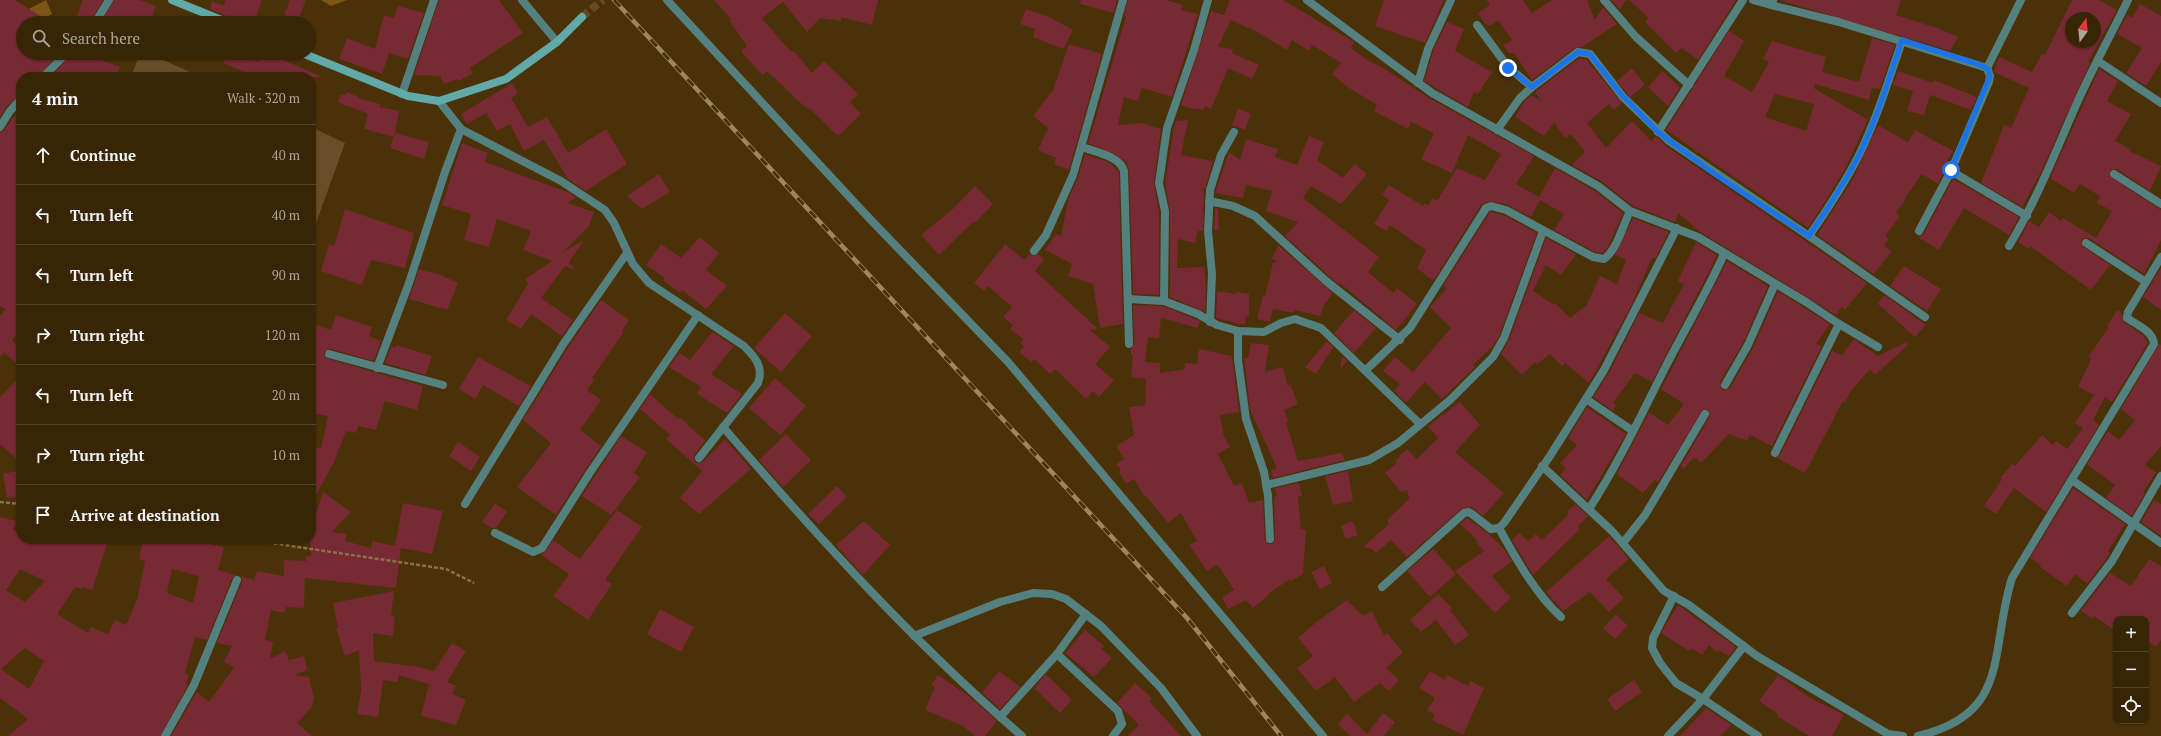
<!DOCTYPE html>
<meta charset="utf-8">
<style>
:root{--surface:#382505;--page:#3f2d0f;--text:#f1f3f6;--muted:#aba59a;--line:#524227}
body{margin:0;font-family:"PT Serif",serif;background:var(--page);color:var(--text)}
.controls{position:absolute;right:12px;bottom:12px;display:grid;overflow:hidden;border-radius:8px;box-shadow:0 1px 3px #0004}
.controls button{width:36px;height:36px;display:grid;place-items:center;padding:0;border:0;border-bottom:1px solid var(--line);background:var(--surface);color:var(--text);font:20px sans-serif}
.compass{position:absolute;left:2065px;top:12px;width:36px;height:36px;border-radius:50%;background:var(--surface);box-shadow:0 1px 3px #0004;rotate:15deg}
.stop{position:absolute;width:12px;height:12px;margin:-9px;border:3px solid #1a73e8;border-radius:50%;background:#fff}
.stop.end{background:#1a73e8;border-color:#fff;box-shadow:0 1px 4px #0008}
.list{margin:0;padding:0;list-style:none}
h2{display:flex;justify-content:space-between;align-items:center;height:52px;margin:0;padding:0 16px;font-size:17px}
h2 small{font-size:13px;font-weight:400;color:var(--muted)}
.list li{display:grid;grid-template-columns:26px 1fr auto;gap:12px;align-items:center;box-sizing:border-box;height:60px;padding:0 16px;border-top:1px solid var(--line)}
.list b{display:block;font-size:15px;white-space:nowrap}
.list em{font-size:13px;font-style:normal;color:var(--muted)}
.icon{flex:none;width:22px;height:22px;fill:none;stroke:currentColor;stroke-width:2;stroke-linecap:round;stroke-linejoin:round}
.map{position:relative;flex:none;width:2161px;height:736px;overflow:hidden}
.search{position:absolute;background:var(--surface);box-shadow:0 1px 3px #0004;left:16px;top:16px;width:300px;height:44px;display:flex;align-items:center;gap:10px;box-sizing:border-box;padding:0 14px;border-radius:22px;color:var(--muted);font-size:15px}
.panel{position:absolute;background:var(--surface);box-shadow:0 1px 3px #0004;left:16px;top:72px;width:300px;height:472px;border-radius:16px}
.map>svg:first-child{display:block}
.green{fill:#684e28}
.forest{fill:#7c5616}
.building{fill:#772934;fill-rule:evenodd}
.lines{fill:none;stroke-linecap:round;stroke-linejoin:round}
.street-tunnel{stroke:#644b22;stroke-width:8;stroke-dasharray:8 4;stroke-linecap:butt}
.path{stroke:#8a7149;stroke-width:2.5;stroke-dasharray:4 2;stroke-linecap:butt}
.street{stroke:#548180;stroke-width:8}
.secondary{stroke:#60aaa9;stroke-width:8}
.rail-casing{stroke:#a08660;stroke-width:4.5}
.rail{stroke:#4a3107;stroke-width:3;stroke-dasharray:9;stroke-linecap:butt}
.route{stroke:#1a73e8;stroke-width:5}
</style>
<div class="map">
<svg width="2161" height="736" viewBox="0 0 2161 736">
<rect width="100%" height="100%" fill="#4a3107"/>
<!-- green -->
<g class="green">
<polygon points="140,53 148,53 201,77 131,77"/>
<polygon points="311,127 345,143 311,237"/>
</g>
<!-- forest -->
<g class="forest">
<polygon points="46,0 52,14 36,23 29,9"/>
<polygon points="321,0 347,0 331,6"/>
</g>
<!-- building -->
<g class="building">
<polygon points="0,0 15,0 51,23 23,23 23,53 59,53 38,77 21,77 21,94 6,107 0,117"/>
<polygon points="83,0 103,0 90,23 74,23"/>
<polygon points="114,0 140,0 156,6 150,23 101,23"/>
<polygon points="225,0 262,0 254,23 234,23 231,18 210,9 212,1 224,6"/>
<polygon points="290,0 306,0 297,23 285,18 286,15 284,15"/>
<polygon points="439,0 499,0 523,33 470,68 473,74 458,81 457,79 444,84 440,76 414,75"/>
<polygon points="714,0 878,0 872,25 841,17 841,21 820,18 807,32 783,2 762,18 783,43 792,52 794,51 812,73 824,61 858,94 850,102 861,114 838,136 809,108 808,109 797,100 767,71 763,75 753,65 741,51 747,46 729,20 731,19"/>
<polygon points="1081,0 1117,0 1114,13 1080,4"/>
<polygon points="1128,0 1166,0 1183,5 1181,10 1198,14 1172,97 1142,88 1138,101 1124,97 1118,125 1142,123 1161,129 1154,182 1159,212 1159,295 1133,294 1129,169 1126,162 1115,154 1088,143 1126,17 1124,16"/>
<polygon points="1230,0 1283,0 1354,42 1351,48 1369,61 1382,67 1429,98 1534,156 1516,184 1539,197 1555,168 1595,191 1623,213 1608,247 1602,253 1595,252 1554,230 1564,214 1540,200 1531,217 1508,205 1489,201 1481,205 1434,280 1428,277 1417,268 1426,250 1390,225 1386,231 1374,224 1389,200 1382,195 1389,185 1423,206 1425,203 1428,205 1433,198 1437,201 1457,168 1485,180 1501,154 1468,135 1452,173 1421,159 1434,133 1411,122 1408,129 1374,111 1377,105 1349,88 1332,74 1341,63 1312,45 1309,51 1292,40 1287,50 1257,32 1231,20 1218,47 1233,49 1232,53 1259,65 1252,79 1228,68 1211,109 1205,106 1203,110 1196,108 1195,110 1181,105 1211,11 1224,15"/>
<polygon points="1384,0 1444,0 1425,43 1375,26"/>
<polygon points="1487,0 1523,0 1532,13 1552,0 1587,0 1595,20 1603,7 1617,24 1582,47 1575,48 1532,80 1514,53 1509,53 1503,45 1512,40 1498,20 1491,25 1486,25 1478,13 1490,5"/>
<polygon points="1611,0 1626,0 1620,10"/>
<polygon points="1629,0 1736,0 1698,60 1682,48 1676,53 1645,22 1649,18"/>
<polygon points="1779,0 1901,0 1896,15 1937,28 1958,37 1950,51"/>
<path d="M2072,0H2099L2117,10L2088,62L2090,63L2041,172L2022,207L1981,183L2004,125L2011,128L2029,88L1994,72V70L1999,57L2032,72L2042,54L2045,55ZM2071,18H2095V42H2071Z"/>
<polygon points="2140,4 2161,16 2161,62 2146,86 2126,73 2142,48 2117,34 2127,15 2132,18"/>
<polygon points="398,6 424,13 408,59 389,53 382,74 339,59 347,38 375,49 384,15 394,18"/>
<polygon points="1026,9 1049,17 1073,30 1063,49 1033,37 1035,29 1020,24"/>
<polygon points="1447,22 1464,29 1455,51 1492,72 1478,94 1474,92 1468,107 1424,81 1433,51"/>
<path d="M1729,31L1744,41L1724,76L1752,92L1769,62L1763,59L1772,41L1826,57L1822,72L1859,82L1872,38L1895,45L1880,89L1872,88L1869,100L1815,84L1814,88L1868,120L1843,173L1808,228L1666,130ZM1775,94L1814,104L1806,131L1765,117Z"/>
<polygon points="1069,44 1102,54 1069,170 1054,164 1056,158 1038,150 1048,128 1033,116 1053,90"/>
<polygon points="72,53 100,53 96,58 120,67 116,77 51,77"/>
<polygon points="228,53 236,53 258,62 261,53 268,53 322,77 257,77 223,63"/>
<polygon points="1579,58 1586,59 1622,103 1614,110 1609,104 1587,123 1606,148 1632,121 1651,141 1655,137 1657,137 1666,146 1867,283 1845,310 1842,307 1836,315 1700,232 1678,213 1675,222 1633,206 1601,181 1572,165 1585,152 1571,134 1565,138 1554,123 1544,136 1515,117 1524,102 1531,95 1541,101 1535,92"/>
<polygon points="1632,68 1645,85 1630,97 1617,81"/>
<polygon points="2099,69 2118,81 2107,101 2131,114 2115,141 2131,149 2129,151 2161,166 2150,191 2117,169 2111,169 2109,176 2161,210 2161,240 2144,274 2089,238 2083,238 2081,242 2083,247 2110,265 2091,290 2030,246 2029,249 2018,242 2029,221 2039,227 2049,212 2061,221 2063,218 2096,238 2112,211 2097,203 2100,196 2080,184 2074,193 2050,178"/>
<polygon points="1662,71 1680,87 1668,106 1648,87"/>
<polygon points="1898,71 1933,83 1934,80 1977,97 1971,110 1930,95 1924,115 1907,111 1913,91 1893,85"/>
<polygon points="512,83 518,93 511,98 528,127 547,117 568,153 606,129 627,164 586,191 568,179 544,140 524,151 510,124 497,131 486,113 467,124 461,114"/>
<polygon points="347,92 358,97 358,98 380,104 380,107 399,111 394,137 364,129 368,114 338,102 341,94 346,95"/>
<polygon points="21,107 21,328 12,340 21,349 21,368 4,352 0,357 0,316 5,309 0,306 0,132 4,130"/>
<polygon points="1238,108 1251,114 1245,130 1232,125"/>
<polygon points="1188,120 1181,155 1213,161 1205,189 1201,189 1204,191 1203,231 1198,231 1195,243 1178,239 1177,268 1204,267 1206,286 1205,312 1170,297 1170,211 1165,183 1175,121"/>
<polygon points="1878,125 1908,142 1915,130 1953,151 1942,170 1944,172 1938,184 1922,174 1905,198 1906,199 1896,213 1900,216 1885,236 1889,239 1884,246 1892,251 1874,274 1817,235 1853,179"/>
<polygon points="395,133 429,142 424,159 390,148"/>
<polygon points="1309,136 1324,142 1317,160 1343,178 1355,164 1367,174 1341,204 1311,186 1303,198 1379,257 1368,272 1393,293 1397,288 1417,304 1396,330 1340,283 1339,285 1330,277 1285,236 1298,222 1266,211 1272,191 1246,185 1243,198 1215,193 1229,152 1240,160 1246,139 1278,149 1275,157 1297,165"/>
<polygon points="462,143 488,153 485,162 570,193 576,197 568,203 594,212 589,226 562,253 582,241 583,242 569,262 575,270 565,266 541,298 573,320 562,336 531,314 521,329 506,320 529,282 524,280 552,261 523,250 531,231 497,219 489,247 464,240 471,214 442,205"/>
<polygon points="1085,154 1110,163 1119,172 1123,324 1100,328 1093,284 1068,276 1072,264 1045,250 1056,234 1061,236 1068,200 1078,177"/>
<polygon points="659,174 670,192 642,209 627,196"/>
<polygon points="1953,179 2019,217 2009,235 1964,208 1939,250 1918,237 1924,234"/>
<polygon points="975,186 993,204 975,223 974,221 939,255 921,235 954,208"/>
<polygon points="1215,208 1218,209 1219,230 1214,230"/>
<polygon points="345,209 414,233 405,268 371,260 362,285 321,271 329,244 334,246"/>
<polygon points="1490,212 1504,215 1537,233 1499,336 1493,346 1473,365 1475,367 1442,399 1425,382 1406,403 1394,391 1400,384 1383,371 1395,357 1413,372 1451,328 1430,307 1447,288 1443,286"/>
<polygon points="1633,218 1669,232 1655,259 1652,258 1630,308 1589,383 1565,363 1562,366 1550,354 1537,364 1535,362 1522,375 1501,354 1509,340 1546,238 1576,254 1561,275 1546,265 1533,291 1553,304 1555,303 1570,318 1586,306 1600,276 1617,284 1626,260 1615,255"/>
<polygon points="700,237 719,253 706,270 727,286 706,309 682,290 680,293 663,280 665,278 646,265 661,244 681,258"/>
<polygon points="1696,242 1717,255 1712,266 1652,382 1635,373 1613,403 1616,405 1613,411 1593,397 1609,373 1639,313 1663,323 1684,284 1678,281"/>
<polygon points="1005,244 1024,260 1030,254 1034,256 1038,254 1044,259 1035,271 1098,329 1090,330 1110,347 1095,364 1114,380 1099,397 1093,391 1086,399 1055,369 1050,374 1034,359 1031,362 1019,352 1024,346 1020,343 1023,339 1010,329 1013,325 1003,317 1012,307 988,286 984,291 974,283"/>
<polygon points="1278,245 1333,293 1324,305 1320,316 1295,310 1294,313 1273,309 1270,322 1257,319 1263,296 1265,296 1273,263 1277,262 1277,261 1272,259"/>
<polygon points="1727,261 1768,286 1743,343 1720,382 1722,390 1725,390 1730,388 1753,348 1778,291 1830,324 1816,344 1822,346 1772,446 1750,435 1747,441 1729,434 1701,463 1694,457 1684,469 1681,466 1710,416 1708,410 1703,409 1659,481 1658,482 1655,480 1643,493 1617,474 1649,412 1668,425 1684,404 1661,389"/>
<polygon points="1904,266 1941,289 1927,311 1890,286"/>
<polygon points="2161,268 2161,310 2143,297"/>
<polygon points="419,269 441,275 458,283 447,310 409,299"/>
<polygon points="1217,291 1235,294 1236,292 1249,294 1249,317 1246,316 1245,325 1216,318"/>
<polygon points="1884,295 1926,325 1915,337 1878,304"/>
<polygon points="601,300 629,320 622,331 623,333 592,378 594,380 587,390 601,400 580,430 601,446 556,515 517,487 551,443 523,420 569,346"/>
<polygon points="1133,305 1163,306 1200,321 1198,328 1161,318 1159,338 1148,337 1145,362 1160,363 1160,373 1185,369 1185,363 1197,364 1199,349 1232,356 1239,412 1220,415 1224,437 1230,447 1218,454 1234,486 1242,483 1249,503 1263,500 1265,539 1268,544 1273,543 1275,539 1274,497 1277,496 1275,488 1299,483 1302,496 1298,497 1301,529 1306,530 1303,574 1291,581 1290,579 1268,594 1269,595 1253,608 1246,600 1228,609 1222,597 1234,590 1220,568 1216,565 1207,571 1189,545 1197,541 1181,513 1168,523 1145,495 1144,496 1134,479 1126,484 1119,472 1121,470 1116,464 1124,459 1116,446 1134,435 1129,407 1145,405 1146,379 1131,377 1133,355 1131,355 1131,349 1134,344"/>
<polygon points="1354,310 1376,328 1354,353 1334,333"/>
<polygon points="2117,310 2122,313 2124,322 2144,336 2148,343 2112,402 2105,397 2093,420 2099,425 2046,512 2014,488 1996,514 1984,506 2002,479 2000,478 2012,464 2015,466 2042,435 2053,445 2056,441 2067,449 2083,428 2075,423 2094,395 2078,387 2091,359 2088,357 2109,327 2107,326"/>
<polygon points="785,313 812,336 781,372 754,348"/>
<polygon points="336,315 372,327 369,336 381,341 374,361 330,349 324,352 325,358 423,386 417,410 385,401 376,430 358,426 356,433 346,431 334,462 311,504 311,444 321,449 328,416 311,413 311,323 331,330"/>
<polygon points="712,332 734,346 711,374 742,394 727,413 697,394 701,387 669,367 679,353 690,360"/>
<polygon points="1854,339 1878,356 1906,342 1908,345 1875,375 1870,369 1851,391 1845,402 1843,401 1805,473 1777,458 1780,455 1832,351 1842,355"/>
<polygon points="1327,341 1333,347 1316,374 1305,367"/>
<polygon points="1251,343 1269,345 1265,372 1283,367 1288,387 1290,384 1298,404 1284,410 1288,420 1286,422 1298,461 1342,453 1345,460 1273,478 1271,470 1277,468 1250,410 1244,358 1248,358"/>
<polygon points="2159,344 2161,345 2161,446 2145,465 2156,472 2143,492 2145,493 2132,516 2106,498 2115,485 2087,464 2108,431 2119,440 2135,420 2121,409"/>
<polygon points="396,345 432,356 426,375 385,363 391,346 395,348"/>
<polygon points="1342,356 1347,361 1340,370"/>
<polygon points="478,357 531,386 519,406 483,385 475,399 459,389"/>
<polygon points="21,375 21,463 0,444 0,397"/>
<polygon points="775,378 806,406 780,435 749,408"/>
<polygon points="650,394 678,419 680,417 705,441 694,455 694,460 696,463 703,462 725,439 751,469 699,514 680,498 702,471 666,439 670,435 640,409"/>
<polygon points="1460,402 1480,425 1455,452 1504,493 1483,516 1472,507 1461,509 1407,557 1391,540 1376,553 1372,549 1363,547 1389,524 1387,520 1409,499 1407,490 1401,492 1385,473 1397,463 1395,461 1407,449 1417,459 1438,438 1428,426"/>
<polygon points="1587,407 1626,434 1587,500 1560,475 1566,468 1560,463 1577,445 1568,438"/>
<polygon points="786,434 811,460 783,487 759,460"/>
<polygon points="621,436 647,452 634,473 640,477 611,515 582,496"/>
<polygon points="458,442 480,457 471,471 449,456"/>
<polygon points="21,470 21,496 7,498 3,474"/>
<polygon points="1348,471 1353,501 1333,505 1325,476"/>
<polygon points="837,486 847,497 819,524 808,514"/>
<polygon points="2073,488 2125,524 2108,551 2110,553 2107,558 2087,584 2075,574 2067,586 2040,567 2041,565 2030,558"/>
<polygon points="323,492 351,512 332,532 347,534 345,541 371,548 372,541 395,546 403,503 443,511 432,554 401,548 396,587 394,588 305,578 304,608 286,607 284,613 271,610 265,640 273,642 270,659 285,651 289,660 304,656 307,670 295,675 309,677 314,698 312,707 297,723 312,736 171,736 197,692 209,702 234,667 224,662 232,646 217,643 242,582 241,576 254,580 257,571 284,576 284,560 306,561 306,556 311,556 311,528"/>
<polygon points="2154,500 2161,504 2161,536 2141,522"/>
<polygon points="495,503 507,512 496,528 492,528 482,522"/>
<polygon points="1575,504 1588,516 1578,526 1580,529 1533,575 1512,540 1519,533 1528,541 1536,534 1542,540 1569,514 1567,512"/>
<polygon points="617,510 642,527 605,580 612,584 588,620 553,596 569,574 541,555 546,551 553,540 580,559"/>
<path d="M0,517L16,521L13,530L21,533V539H109L92,590L83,587V589L75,587L57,614L88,633L91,627L108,634L115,620L126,625L137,600L145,561L139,559L143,539H211L210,544L224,547L218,570L235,575L232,578L207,640L195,637L185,673L189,675L186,683L188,685L160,736H8L28,719L0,698ZM20,569L45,581L25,602L6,590ZM172,569L199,576L193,603L167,593ZM25,648L44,661L29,689L1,669Z"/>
<polygon points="1467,518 1489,534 1504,549 1512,561 1492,576 1511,598 1495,613 1455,571 1484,551 1476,542 1477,540 1460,524"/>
<polygon points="864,521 890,545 863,575 836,545"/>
<polygon points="1353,521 1358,535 1346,539 1341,526"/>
<polygon points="1609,536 1629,559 1606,579 1624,598 1609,612 1590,592 1563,611 1546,592"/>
<polygon points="1433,549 1456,574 1430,597 1407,571"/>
<polygon points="2149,559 2161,566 2161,640 2156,647 2146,640 2146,619 2116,619 2116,631 2094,616 2092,618 2081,611 2110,573 2131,586"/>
<polygon points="1324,566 1332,583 1320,589 1311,572"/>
<polygon points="394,591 391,616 395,617 393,636 373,633 374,661 419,667 434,671 452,643 466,651 447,682 456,686 452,694 466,700 456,725 421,716 429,684 398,675 398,682 383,680 378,717 357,714 361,690 359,650 345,656 336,628 338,628 333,603"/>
<polygon points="1438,594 1452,608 1450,610 1469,635 1455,645 1436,620 1421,632 1410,620"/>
<polygon points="1347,600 1363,616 1372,611 1384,636 1387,633 1403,652 1386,668 1399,680 1389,691 1380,683 1354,702 1335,677 1316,691 1297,668 1313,656 1298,638 1314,624"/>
<polygon points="1678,605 1736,647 1729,656 1719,650 1717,652 1709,645 1702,655 1691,648 1689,651 1661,633"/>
<polygon points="660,609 694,627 681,652 647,634"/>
<polygon points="1616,614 1628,626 1615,639 1603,628"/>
<polygon points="1085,630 1104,646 1101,649 1112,658 1094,677 1065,653"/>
<polygon points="999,671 1020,687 1000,709 982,693"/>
<polygon points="1430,671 1445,680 1447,675 1468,686 1470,681 1484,688 1463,735 1432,720 1435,715 1427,710 1435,698 1419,688"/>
<polygon points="1046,674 1072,700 1060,713 1034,688"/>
<polygon points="938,675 969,696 997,721 985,736 975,736 963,726 925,710 935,687 931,685"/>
<polygon points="1778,675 1807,696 1844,715 1832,736 1809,736 1777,716 1778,714 1759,701"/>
<polygon points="1634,680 1642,692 1615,711 1607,699"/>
<polygon points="1135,683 1152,698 1149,701 1181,736 1128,736 1139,725 1117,703"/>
<polygon points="1706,708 1731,725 1720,736 1680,736"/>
<polygon points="1383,713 1395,722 1384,736 1350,736 1338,724 1347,714 1367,734"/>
</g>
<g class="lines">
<!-- street-tunnel -->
<polyline class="street-tunnel" points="582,17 603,0"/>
<!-- path -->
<g class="path">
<polyline points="0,502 21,504"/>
<polyline points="244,539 446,569 474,583"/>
</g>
<!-- street -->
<g class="street">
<polyline points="522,0 557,42"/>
<polyline points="667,0 868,217 1008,362 1323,736"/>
<polyline points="1307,0 1432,93 1598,186 1630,211 1698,237 1806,302 1839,324 1775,453"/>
<polyline points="1604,0 1636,37 1689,85"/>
<polyline points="1753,0 1771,5"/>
<polyline points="1773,0 1771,5 1839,22 1987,68 1990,76 1989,82 1951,171 2027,216"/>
<polyline points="95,23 109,0"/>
<polyline points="1477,25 1508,67 1532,87"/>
<polyline points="2098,61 2161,103"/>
<polyline points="1987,68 2021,0"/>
<polyline points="43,77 67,53"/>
<polyline points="1418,83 1428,49 1451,0"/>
<polyline points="402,94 434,0"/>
<path d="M439,101L461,129L561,181L605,210L614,223L633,264L649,283L744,346C755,357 764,367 758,383L699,458"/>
<polyline points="0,127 10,111 21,99"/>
<polyline points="1497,130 1520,98 1532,87 1578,52 1590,54 1623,97 1669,141 1809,236 1925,317"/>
<polyline points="1658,132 1743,0"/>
<path d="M1082,147C1095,152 1120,156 1124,171L1129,344"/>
<polyline points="2114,174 2161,204"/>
<polyline points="1209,201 1233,206 1255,216 1326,281 1400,340"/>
<polyline points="1919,231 1951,171"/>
<path d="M1809,236C1827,210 1845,183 1859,155C1877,118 1889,79 1902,41"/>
<polyline points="2086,243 2146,282"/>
<path d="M2009,246C2035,203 2053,158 2073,112C2089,74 2110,37 2128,0"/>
<polyline points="1034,251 1046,235 1073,175 1123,0"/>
<polyline points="1128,299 1164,301 1198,314 1217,325 1238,331 1264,332 1281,323 1295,319 1321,328 1420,424"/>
<polyline points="1164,301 1165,211 1159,183 1164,148 1167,128 1194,50 1208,0"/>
<polyline points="1210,322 1212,274 1208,231 1210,190 1221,155 1234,132"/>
<polyline points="1839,324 1878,347"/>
<polyline points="1238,331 1238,360 1246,419 1264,472 1268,496 1270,539"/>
<polyline points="329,354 443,385"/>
<polyline points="377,368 409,283 445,172 461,129"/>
<path d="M1366,370L1410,328L1486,208L1491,206L1506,210L1593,257L1604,259C1617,250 1623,225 1630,211"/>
<polyline points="1725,385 1748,345 1775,284"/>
<polyline points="1586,399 1633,431"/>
<path d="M723,427C817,536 913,642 1022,736"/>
<polyline points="1542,466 1612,531 1664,591 1689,605 1757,656 1888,734 1903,736"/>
<polyline points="2072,480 2161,543"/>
<polyline points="1266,485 1369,460 1398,443 1450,400 1493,357 1504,338 1543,231"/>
<polyline points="465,504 564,343 627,253"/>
<path d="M1589,509C1619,463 1642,413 1667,364C1686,327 1707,292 1724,254"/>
<path d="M1499,528C1516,559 1535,593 1561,617"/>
<polyline points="495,533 533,552 542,548 591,471 698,315"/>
<polyline points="1623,543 1645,515 1705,414"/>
<polyline points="1382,587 1464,513 1469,512 1472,514 1491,529 1499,528 1504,523 1550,456 1604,370 1677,228"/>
<polyline points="1674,596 1653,638 1652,648 1660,663 1676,683 1703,699 1758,736"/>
<polyline points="2072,613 2112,561 2161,476"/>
<polyline points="914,636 1000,602 1033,593 1052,594 1066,599 1101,626 1161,688 1197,736"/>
<polyline points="1057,654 1118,711 1122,724 1113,736"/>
<polyline points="1000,717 1057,654 1086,614"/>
<polyline points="165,736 194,685 237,580"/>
<polyline points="1668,736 1703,699 1744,646"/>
<path d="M1918,736C2012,714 1989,651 2012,578L2154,344C2153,331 2137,325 2127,318L2128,312L2161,257"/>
</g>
<!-- secondary -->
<g class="secondary">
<polyline points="172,0 229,23"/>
<polyline points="302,53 408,96 439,101 506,79 557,42 582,17"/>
</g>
<!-- rail casing -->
<g class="rail-casing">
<polyline id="rail" points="614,0 1187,618 1281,736"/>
</g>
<!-- rail -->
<use href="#rail" class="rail"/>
</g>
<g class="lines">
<!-- route -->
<path class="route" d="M1508,68L1532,87L1578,52L1590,54L1620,93L1658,132L1716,175L1809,236C1827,209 1845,183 1859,155C1877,118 1889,79 1902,40L1978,64L1987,68L1990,76L1951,170"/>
</g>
</svg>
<div class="controls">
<button>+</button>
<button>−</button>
<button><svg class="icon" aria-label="locate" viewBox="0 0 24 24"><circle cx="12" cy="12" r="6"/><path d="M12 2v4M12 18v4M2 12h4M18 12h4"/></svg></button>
</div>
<svg class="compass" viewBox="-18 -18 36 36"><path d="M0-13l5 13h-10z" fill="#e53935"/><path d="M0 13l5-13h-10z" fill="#aba59a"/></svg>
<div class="stop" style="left:1951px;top:170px"></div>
<div class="stop end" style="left:1508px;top:68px"></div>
<div class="search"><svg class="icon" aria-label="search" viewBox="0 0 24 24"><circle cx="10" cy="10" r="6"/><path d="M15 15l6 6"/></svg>Search here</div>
<section class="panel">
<h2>4 min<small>Walk · 320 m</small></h2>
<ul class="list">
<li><svg class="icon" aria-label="ahead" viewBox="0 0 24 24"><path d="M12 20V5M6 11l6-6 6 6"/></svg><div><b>Continue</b></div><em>40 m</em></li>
<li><svg class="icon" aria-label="left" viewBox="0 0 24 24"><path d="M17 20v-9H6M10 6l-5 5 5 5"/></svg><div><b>Turn left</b></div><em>40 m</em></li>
<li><svg class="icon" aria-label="left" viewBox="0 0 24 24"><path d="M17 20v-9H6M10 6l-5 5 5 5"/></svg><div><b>Turn left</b></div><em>90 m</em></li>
<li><svg class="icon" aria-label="right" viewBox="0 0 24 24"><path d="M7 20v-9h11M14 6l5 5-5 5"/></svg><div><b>Turn right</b></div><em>120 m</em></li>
<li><svg class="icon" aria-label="left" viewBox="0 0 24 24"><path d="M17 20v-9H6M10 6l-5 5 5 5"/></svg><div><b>Turn left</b></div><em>20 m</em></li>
<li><svg class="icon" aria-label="right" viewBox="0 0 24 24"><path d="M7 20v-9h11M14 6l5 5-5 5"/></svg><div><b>Turn right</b></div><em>10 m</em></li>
<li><svg class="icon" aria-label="arrive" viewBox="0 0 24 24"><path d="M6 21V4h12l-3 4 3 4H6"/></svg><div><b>Arrive at destination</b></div></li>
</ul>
</section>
</div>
